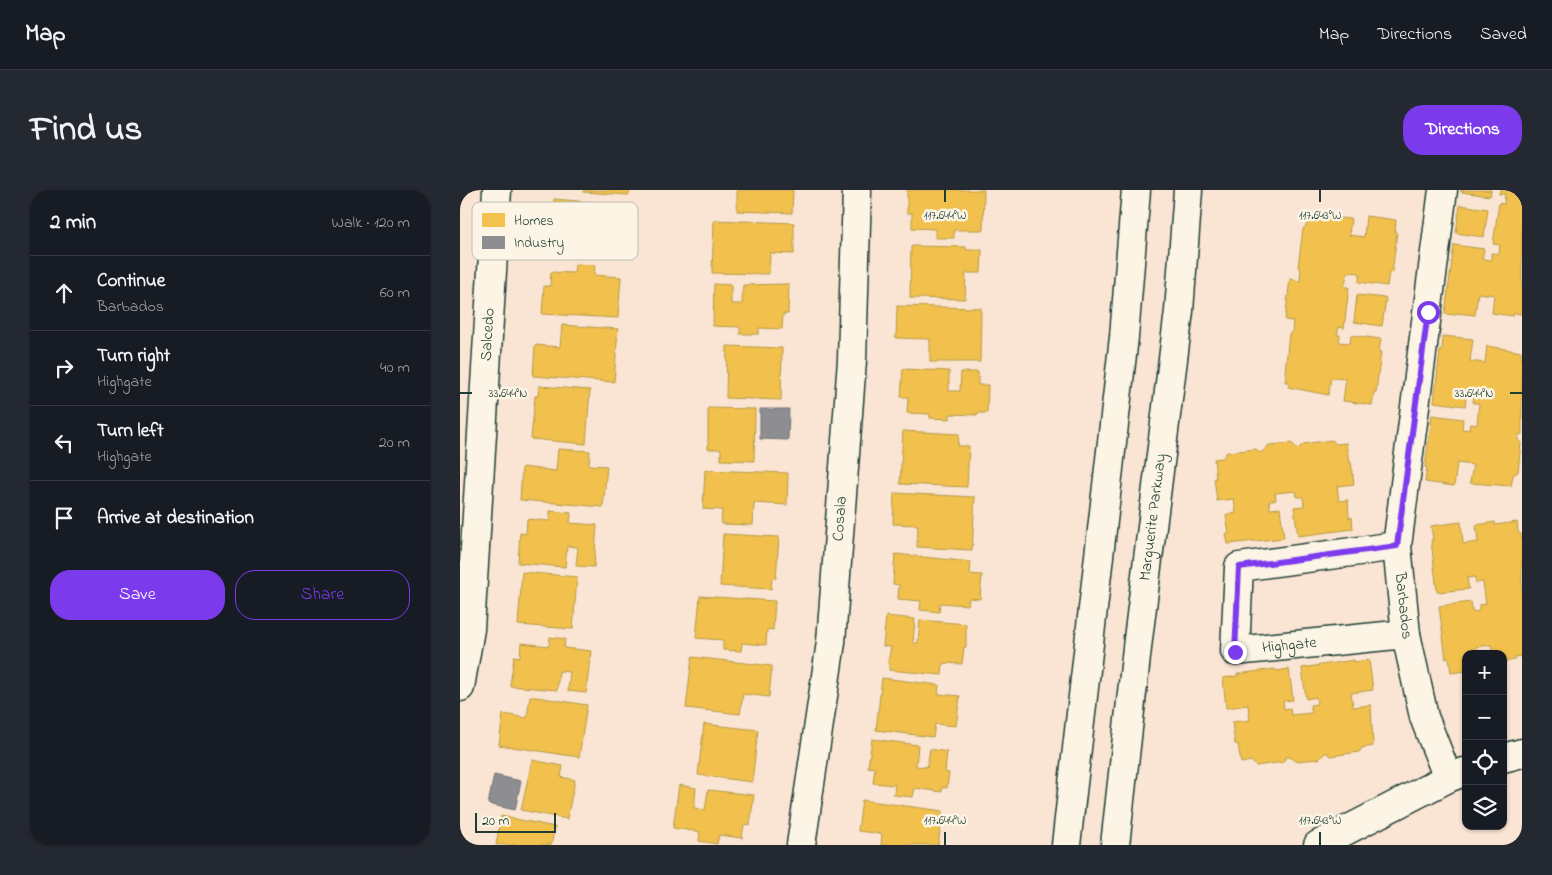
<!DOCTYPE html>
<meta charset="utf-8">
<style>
:root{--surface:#171b24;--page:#242831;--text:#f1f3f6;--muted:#9ea1a6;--line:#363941;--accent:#7c3aed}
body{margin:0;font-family:"Indie Flower",sans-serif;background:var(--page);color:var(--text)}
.controls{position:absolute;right:15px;bottom:15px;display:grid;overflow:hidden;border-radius:10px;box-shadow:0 1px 4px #0004}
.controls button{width:45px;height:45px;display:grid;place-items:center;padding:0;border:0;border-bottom:1px solid var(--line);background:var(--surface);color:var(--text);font:25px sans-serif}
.scale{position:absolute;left:15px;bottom:12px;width:81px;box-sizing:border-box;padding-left:5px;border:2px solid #1f3d34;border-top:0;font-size:14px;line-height:18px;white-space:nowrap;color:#1f3d34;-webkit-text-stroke:4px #fcf5e5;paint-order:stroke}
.stop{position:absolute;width:15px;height:15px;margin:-11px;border:4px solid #7c3aed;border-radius:50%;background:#fff}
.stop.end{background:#7c3aed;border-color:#fff;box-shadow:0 1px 5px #0008}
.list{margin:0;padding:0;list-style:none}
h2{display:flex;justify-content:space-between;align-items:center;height:65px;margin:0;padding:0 20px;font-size:21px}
h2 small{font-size:16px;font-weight:400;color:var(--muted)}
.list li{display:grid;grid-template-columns:32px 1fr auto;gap:15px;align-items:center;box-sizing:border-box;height:75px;padding:0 20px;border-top:1px solid var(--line)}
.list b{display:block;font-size:19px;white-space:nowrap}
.list p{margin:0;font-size:16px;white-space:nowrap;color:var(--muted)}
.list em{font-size:16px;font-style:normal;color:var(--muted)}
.actions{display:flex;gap:10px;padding:15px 20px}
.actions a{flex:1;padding:11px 0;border:1px solid var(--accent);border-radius:20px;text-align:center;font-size:18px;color:var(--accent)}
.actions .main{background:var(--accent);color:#fff}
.icon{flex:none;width:28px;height:28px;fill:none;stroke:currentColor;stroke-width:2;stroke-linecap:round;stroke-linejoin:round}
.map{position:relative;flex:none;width:1062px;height:655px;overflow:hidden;border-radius:20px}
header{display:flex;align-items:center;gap:30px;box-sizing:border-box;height:70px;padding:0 25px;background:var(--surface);border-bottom:1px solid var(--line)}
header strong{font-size:24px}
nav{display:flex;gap:28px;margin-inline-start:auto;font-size:18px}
.intro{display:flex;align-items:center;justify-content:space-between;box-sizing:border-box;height:120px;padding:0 30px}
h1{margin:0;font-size:35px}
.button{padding:12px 22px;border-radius:20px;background:var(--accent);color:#fff;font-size:18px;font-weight:700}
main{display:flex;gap:30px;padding:0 30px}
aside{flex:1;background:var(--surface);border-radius:20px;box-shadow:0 1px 4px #0004}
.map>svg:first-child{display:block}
.homes{fill:#f2c14e;stroke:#b39946}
.industry{fill:#8d8d92;stroke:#6c7576}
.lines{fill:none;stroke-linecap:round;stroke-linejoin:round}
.street-casing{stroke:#1f3d34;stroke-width:31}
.primary-casing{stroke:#1f3d34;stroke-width:31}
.street{stroke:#fcf5e5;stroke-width:28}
.primary{stroke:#fcf5e5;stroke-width:28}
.route{stroke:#7c3aed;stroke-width:6}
.ticks{fill:none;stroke:#1f3d34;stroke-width:2}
.labels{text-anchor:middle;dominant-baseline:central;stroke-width:5;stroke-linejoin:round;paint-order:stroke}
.street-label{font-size:16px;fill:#1f3d34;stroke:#fcf5e5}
.key{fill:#fcf5e5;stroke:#babeb0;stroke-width:1}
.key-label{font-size:14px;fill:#1f3d34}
.ticks-label{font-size:12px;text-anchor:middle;fill:#1f3d34;stroke:#fcf5e5;stroke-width:5;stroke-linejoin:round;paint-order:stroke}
</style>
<header>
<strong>Map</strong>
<nav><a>Map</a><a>Directions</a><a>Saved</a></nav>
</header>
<div class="intro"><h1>Find us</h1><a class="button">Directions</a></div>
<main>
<aside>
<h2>2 min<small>Walk · 120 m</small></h2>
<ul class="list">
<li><svg class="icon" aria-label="ahead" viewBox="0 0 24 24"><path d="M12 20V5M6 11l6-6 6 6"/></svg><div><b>Continue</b><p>Barbados</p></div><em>60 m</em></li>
<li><svg class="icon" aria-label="right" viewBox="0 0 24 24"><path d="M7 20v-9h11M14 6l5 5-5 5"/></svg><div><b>Turn right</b><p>Highgate</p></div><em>40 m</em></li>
<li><svg class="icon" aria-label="left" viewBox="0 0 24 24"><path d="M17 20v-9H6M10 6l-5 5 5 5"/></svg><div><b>Turn left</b><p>Highgate</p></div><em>20 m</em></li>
<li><svg class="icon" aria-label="arrive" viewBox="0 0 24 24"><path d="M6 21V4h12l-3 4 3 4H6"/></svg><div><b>Arrive at destination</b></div></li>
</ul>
<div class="actions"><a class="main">Save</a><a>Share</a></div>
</aside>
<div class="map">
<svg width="1062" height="655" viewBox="0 0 1062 655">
<rect width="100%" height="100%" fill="#fae4d3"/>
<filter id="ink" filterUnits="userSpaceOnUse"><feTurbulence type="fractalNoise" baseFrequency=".02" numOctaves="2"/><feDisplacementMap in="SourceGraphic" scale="10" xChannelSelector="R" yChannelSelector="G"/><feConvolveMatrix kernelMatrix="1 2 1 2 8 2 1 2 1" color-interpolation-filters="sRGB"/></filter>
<g filter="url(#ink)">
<!-- homes -->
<g class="homes">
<polygon points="124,0 170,0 169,5 123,2"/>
<polygon points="277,0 333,0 332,23 277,21"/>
<polygon points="447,0 524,0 523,40 494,40 494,48 475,48 475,39 452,38 452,23 447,23"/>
<polygon points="1001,0 1031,0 1030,6 1001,2"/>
<polygon points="1040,0 1062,0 1062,124 1054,123 1053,126 1032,123 1034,105 1018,103 1015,125 996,123 996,125 985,124 994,55 1024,59 1022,69 1031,70 1031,63 1039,64 1040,55 1033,54 1039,13 1044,14 1045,4 1039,4"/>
<polygon points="94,9 162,15 158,67 89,61"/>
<polygon points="1000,15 1028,19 1024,47 996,43"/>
<polygon points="851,25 891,29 889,45 904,47 906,26 936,30 935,43 937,43 932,83 929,82 927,96 899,92 900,83 888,82 884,97 889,97 884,138 879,137 877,145 880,145 879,152 890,153 891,145 921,149 919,162 921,162 916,202 914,202 912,215 883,211 886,189 871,188 868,205 828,197 829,192 825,192 826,185 825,182 829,144 832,142 833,131 825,130 830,89 840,91 841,79 838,77 843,39 846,36 847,32 850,33"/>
<polygon points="254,30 334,33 334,64 310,63 309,84 252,83"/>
<polygon points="451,56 506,57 506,60 522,60 521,83 506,83 505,109 450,108"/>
<polygon points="115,74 135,75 134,85 161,87 158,128 82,124 84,96 90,96 91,82 114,83"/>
<polygon points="254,94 271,95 271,114 282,114 283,95 329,94 328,124 323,124 322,139 299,138 299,144 280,144 280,137 253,136"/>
<polygon points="897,105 926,108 922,136 894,132"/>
<polygon points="437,116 521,118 520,172 470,172 470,149 436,148"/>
<polygon points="102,135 158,139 154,192 73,186 75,155 100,157"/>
<polygon points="983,146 1013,149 1010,171 1025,173 1027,156 1062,162 1062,244 1058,246 1058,250 1061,253 1058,282 1053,285 1051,296 1010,293 1013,275 997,273 994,296 965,292 967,278 965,277 972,225 1003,229 1002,239 1009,240 1010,234 1017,235 1019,213 1013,213 1014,206 1006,206 1005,216 974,212 980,160 982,160"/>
<polygon points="267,156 322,158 321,210 266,208"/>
<polygon points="443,179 489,181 489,201 500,201 501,182 518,182 518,195 528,195 527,223 517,223 517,225 490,224 490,229 470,228 470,224 447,223 448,207 441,207"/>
<polygon points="79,196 130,200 126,254 71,249 75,206 78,206"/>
<polygon points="248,218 295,219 294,271 261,270 261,259 248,259"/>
<polygon points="443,241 499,244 498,256 509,256 507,297 440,294"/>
<polygon points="872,250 876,254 886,253 889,272 891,272 894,294 877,296 879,311 888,310 889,328 892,327 893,339 838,346 834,317 844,316 843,307 837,307 836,301 815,303 816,310 809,311 810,319 820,318 824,348 768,354 766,344 769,343 766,325 776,323 774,309 757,311 754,288 756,288 754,269 763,268 767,262 796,259 800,263 802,262 809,255 831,253 838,259 843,254"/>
<polygon points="98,259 130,261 129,275 147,276 143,317 60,310 62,277 96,281"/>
<polygon points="245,280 328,283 327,315 294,313 293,335 261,334 262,320 243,319"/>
<polygon points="434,303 515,307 512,360 457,357 458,335 433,334"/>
<polygon points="90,321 111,323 110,333 137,335 134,377 116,376 118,357 107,356 105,377 58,373 60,343 66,344 67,329 90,331"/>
<polygon points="1001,332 1003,354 1018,352 1016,335 1035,332 1035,335 1057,332 1058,342 1062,345 1062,466 1055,467 1055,470 1043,472 1043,464 1033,464 1031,455 1016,457 1017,464 1006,464 1006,481 991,483 989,468 986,469 979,416 1011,412 1012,422 1019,421 1019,415 1026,414 1023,392 1016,393 1015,387 1007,388 1009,399 977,402 971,350 973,350 971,336"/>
<polygon points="263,344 319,347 316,388 312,388 311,399 260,396"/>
<polygon points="435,364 511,372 510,384 522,385 520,409 509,408 508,415 480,413 479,422 460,420 461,411 438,409 439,395 433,394"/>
<polygon points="62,382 117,387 113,439 58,435"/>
<polygon points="240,406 315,411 313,440 307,439 306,455 282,453 281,461 263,460 263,450 236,448"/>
<polygon points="426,426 455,429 453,453 458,453 460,430 506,434 506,457 504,457 502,474 483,473 482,485 429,480 429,474 428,472 431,457 423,456"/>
<polygon points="90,447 105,449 104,458 131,461 126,503 108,501 110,482 99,481 97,500 50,496 54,466 60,467 61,453 89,456"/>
<polygon points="232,467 312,476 309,507 283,504 280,524 226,518"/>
<polygon points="894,470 894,472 909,470 913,500 891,503 893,517 911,515 913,556 902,558 899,562 871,566 867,563 865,563 859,569 835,571 830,567 826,567 823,572 796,576 791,571 781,573 778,554 775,554 772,532 790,530 788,515 766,518 763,488 777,486 777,484 815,479 816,481 829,479 833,510 823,511 824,519 830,518 831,525 852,523 850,515 857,514 856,507 846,509 842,478"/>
<polygon points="422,488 479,495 478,504 500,506 496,536 475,534 473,547 416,540"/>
<polygon points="70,506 127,515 119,567 39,555 43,524 67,528"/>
<polygon points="244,534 298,540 292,592 238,585"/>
<polygon points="412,549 458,555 456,576 467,577 470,559 487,562 485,582 489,583 487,598 482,597 482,602 455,598 453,607 434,605 435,595 413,593 415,578 408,577"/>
<polygon points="72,570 103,576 101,587 115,590 107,629 61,620"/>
<polygon points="219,595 236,598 234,618 245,620 248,600 294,605 290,635 284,634 282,648 259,645 257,654 239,651 240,642 213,638"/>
<polygon points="402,610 483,621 478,655 421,655 422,644 398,641"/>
<polygon points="41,626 95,637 91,655 36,655"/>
</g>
<!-- industry -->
<g class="industry">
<polygon points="300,219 329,219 328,250 300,249"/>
<polygon points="34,585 61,591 55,620 28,614"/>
</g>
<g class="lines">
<!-- street casing -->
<g class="street-casing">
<g id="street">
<path id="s1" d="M983,0L937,356L946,444L964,527L988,588"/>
<path id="s2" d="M937,356L779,377L775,461L946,444"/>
<path id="s3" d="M0,497L10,439L37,0"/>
<polyline points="1043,568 1062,563"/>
<path id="s4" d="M341,655L371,452L392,170L397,0"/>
<polyline points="858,655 988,588 1004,582"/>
</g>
</g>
<!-- primary casing -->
<g class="primary-casing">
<g id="primary">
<polyline points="606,655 664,147 676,0"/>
<path id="s5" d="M655,655L678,449L719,121L728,0"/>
</g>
</g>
<!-- street -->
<use href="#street" class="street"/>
<!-- primary -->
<use href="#primary" class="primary"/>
</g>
</g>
<g class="lines" filter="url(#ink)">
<!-- route -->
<polyline class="route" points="775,462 779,377 937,356 968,122"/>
</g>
<!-- ticks -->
<path class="ticks" d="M485,0V12M860,0V12M0,203H12M1050,203H1062M485,642V655M860,642V655"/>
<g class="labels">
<!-- street labels -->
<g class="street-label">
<text stroke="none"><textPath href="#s3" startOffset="354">Salcedo</textPath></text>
<text stroke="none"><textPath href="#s5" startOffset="330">Marguerite Parkway</textPath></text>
<text stroke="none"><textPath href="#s4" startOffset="329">Cosala</textPath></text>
<text stroke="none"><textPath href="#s1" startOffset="419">Barbados</textPath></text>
<text stroke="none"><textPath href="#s2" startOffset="298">Highgate</textPath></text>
</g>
</g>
<!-- legend -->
<rect x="12" y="12" width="166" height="58" rx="8" class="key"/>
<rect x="22" y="23" width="23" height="14" fill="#f2c14e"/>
<rect x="22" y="46" width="23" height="13" fill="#8d8d92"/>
<g class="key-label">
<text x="54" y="35">Homes</text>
<text x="54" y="57">Industry</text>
</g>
<g class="ticks-label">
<text x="485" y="29">117.644°W</text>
<text x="860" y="29">117.643°W</text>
<text x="48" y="207">33.644°N</text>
<text x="1014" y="207">33.644°N</text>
<text x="485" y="634">117.644°W</text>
<text x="860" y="634">117.643°W</text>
</g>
</svg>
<div class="controls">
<button>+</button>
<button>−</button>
<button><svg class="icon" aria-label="locate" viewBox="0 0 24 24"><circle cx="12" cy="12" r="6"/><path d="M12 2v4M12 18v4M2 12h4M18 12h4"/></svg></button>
<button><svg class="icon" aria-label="layers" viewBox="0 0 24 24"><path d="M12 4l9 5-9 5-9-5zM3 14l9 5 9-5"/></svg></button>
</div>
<div class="scale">20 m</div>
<div class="stop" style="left:968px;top:122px"></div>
<div class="stop end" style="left:775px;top:462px"></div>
</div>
</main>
